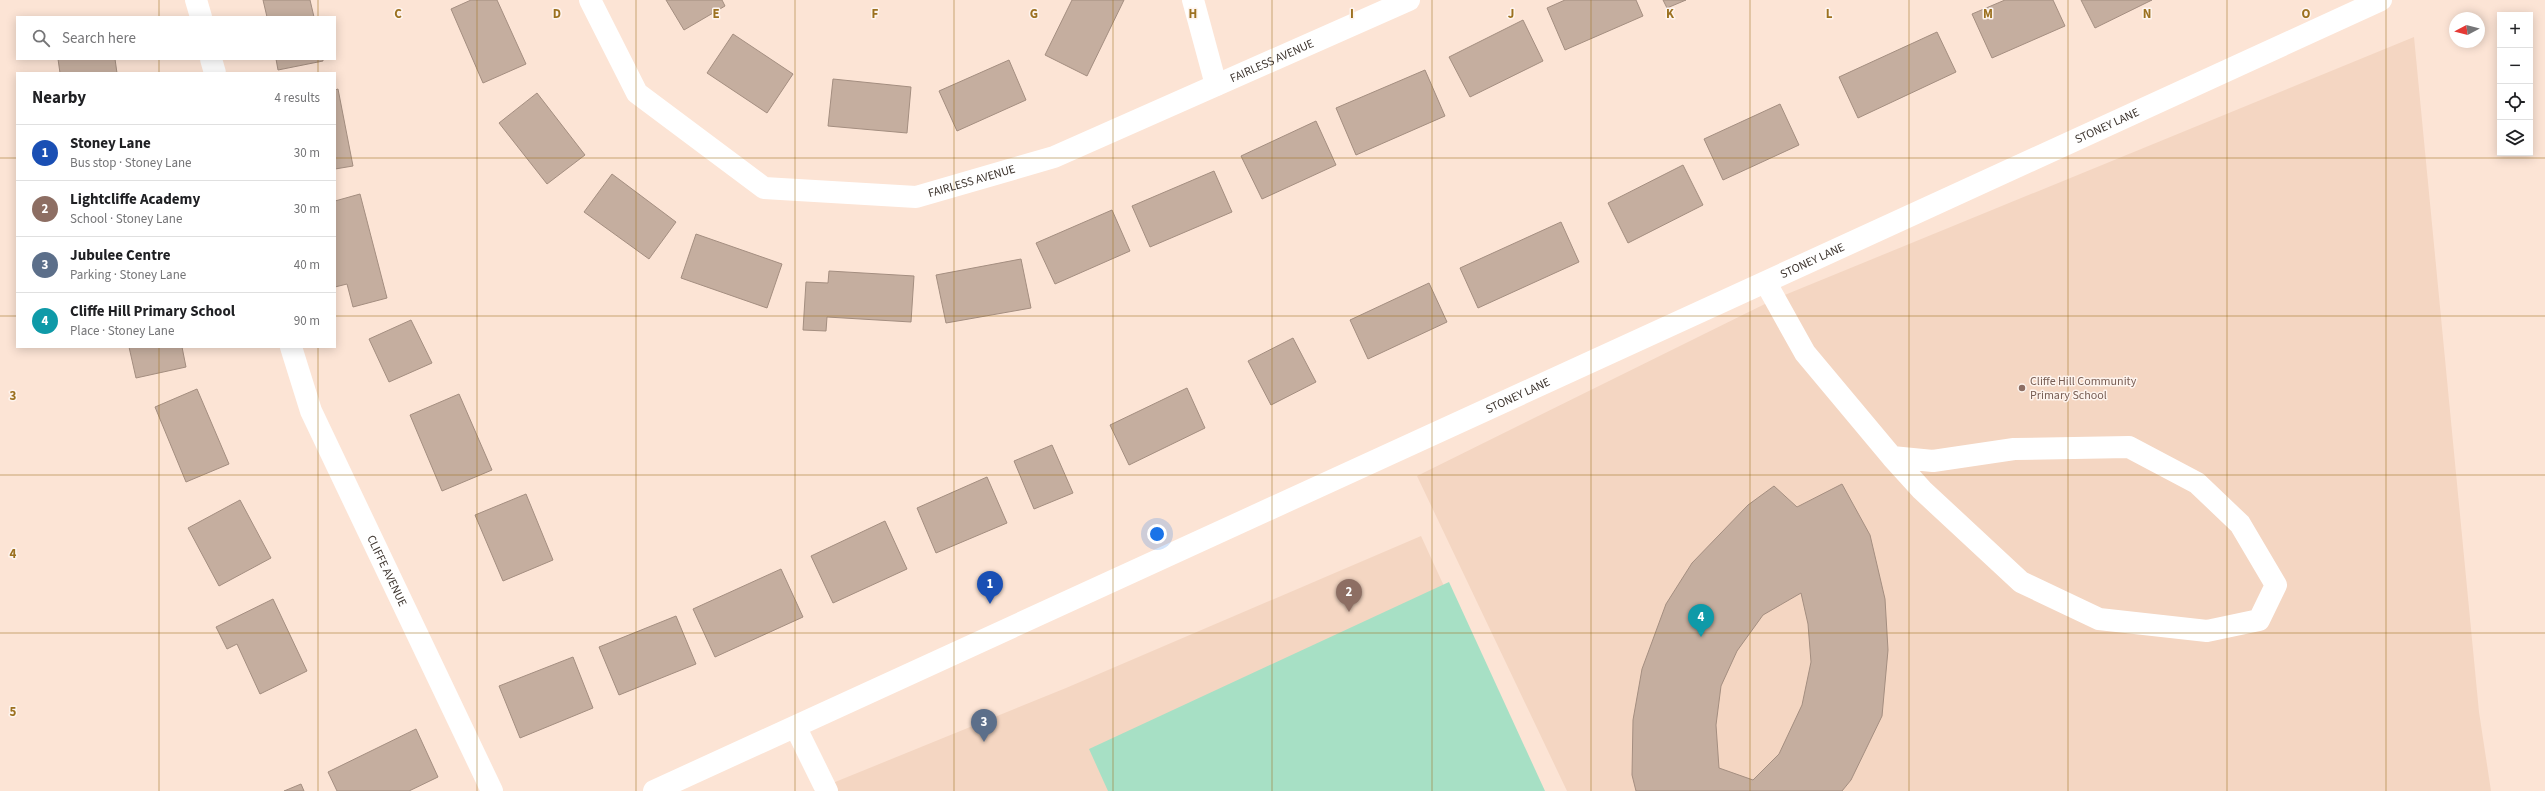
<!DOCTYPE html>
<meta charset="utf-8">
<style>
:root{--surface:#fff;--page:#f6f6f6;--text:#202124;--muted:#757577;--line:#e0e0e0;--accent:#0b8043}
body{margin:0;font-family:"Source Sans 3",sans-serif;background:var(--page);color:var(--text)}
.controls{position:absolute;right:12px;top:12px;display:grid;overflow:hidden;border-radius:0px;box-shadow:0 2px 10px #0003}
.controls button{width:36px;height:36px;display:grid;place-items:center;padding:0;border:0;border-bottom:1px solid var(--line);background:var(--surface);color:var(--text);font:20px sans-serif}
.compass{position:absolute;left:2449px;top:12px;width:36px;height:36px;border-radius:50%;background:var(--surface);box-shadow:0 2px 10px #0003;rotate:263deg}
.you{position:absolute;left:1157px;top:534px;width:14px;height:14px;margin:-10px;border:3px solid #fff;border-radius:50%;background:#1a73e8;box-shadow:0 0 0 6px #1a73e833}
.badge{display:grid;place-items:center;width:26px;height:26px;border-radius:50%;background:var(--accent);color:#fff;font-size:13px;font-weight:700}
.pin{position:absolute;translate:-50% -33px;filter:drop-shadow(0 1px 2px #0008)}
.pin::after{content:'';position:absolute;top:21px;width:14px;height:12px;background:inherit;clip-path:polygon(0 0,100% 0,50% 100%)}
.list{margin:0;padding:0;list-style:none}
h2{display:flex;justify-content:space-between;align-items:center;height:52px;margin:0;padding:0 16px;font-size:17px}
h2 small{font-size:13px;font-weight:400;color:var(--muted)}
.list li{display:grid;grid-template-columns:26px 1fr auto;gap:12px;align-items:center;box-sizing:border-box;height:56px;padding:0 16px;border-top:1px solid var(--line)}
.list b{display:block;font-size:15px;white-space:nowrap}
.list p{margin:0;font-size:13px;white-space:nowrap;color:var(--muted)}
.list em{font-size:13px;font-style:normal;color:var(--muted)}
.icon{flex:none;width:22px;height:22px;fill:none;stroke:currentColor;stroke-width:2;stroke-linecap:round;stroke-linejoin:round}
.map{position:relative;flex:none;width:2545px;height:791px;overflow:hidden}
.search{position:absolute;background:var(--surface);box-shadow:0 2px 10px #0003;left:16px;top:16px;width:320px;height:44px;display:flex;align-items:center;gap:10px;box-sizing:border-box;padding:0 14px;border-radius:0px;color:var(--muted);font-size:15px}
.panel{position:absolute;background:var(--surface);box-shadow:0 2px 10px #0003;left:16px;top:72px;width:320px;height:276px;border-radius:0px}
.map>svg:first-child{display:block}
.built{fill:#f4d6c2}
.pitch{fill:#a7e0c5}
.building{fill:#c5ae9f;stroke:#a48e80;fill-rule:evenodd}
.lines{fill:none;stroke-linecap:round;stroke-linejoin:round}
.service{stroke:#fff;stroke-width:22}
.minor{stroke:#fff;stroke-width:22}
.grid{fill:none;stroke:#9c7120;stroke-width:1;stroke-opacity:0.55}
.education-dot{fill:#8d6e63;stroke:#fef4ee;stroke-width:1.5}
.labels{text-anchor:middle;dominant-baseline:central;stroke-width:3;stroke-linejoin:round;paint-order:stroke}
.street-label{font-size:12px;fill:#3d342e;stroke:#fef4ee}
.education-label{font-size:12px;fill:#785e54;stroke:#fef4ee;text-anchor:start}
.grid-label{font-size:13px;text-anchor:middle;font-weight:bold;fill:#9c7120;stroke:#fef4ee;stroke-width:3;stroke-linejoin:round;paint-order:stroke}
</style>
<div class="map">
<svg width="2545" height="791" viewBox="0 0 2545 791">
<rect width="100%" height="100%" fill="#fce4d5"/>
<!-- built -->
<g class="built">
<polygon points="2414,37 2479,712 2491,791 1567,791 1417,476 1775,299"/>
<polygon points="1421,536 1538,791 813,791 1066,688"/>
</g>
<!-- pitch -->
<polygon class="pitch" points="1449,582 1545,791 1108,791 1089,749"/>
<!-- building -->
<g class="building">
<polygon points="263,0 310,0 314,17 267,17"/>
<polygon points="471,0 497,0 526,64 483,83 451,9"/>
<polygon points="666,0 722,0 725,6 684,30"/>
<polygon points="1072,0 1124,0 1087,76 1045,55"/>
<polygon points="1565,0 1636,0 1643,16 1565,50 1547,8"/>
<polygon points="1663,0 1686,0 1667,8"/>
<polygon points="2005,0 2053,0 2065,26 1992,58 1972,14"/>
<polygon points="2081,0 2152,0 2095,28"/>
<polygon points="1523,20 1543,61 1470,97 1449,57"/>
<polygon points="1937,32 1956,72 1858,118 1839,77"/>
<polygon points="733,34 793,74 767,113 707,73"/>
<polygon points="58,59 115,59 117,73 60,73"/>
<polygon points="276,59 323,59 323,61 278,70"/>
<polygon points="1009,60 1026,100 957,131 939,91"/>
<polygon points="1425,70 1445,116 1356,155 1336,108"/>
<polygon points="833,79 911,87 907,133 828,126"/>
<polygon points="338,89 353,166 335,169 335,90"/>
<polygon points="537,93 585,155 547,184 499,123"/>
<polygon points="1780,104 1799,145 1723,180 1704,139"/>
<polygon points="1316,121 1336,165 1262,199 1241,156"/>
<polygon points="1683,165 1703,205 1628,243 1608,203"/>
<polygon points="1214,171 1232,212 1150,247 1132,206"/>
<polygon points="612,174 676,222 649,259 584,212"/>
<polygon points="360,194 387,298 353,307 347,284 335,287 335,201"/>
<polygon points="1112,210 1130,251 1055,284 1036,243"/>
<polygon points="1561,222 1579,262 1478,308 1460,268"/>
<polygon points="696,234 782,264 767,308 681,278"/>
<polygon points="1021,259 1031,308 946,323 936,275"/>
<polygon points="829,271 914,276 911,322 827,317 826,331 803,330 806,282 828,283"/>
<polygon points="1429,283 1447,322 1368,359 1350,320"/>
<polygon points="411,320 432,363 389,382 369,339"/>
<polygon points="1293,338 1316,382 1271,405 1248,361"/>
<polygon points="129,347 182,347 186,367 136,378"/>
<polygon points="1187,388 1205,428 1129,465 1110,425"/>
<polygon points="197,389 229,464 186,482 155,407"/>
<polygon points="459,394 492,470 442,491 410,415"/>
<polygon points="1052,445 1073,493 1034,509 1014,461"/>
<polygon points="987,477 1007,523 936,553 917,508"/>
<path d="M1842,484L1870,535L1885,599L1888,650L1882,716L1851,780L1842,791H1636L1632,775L1633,720L1642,669L1666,604L1692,563L1748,505L1774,486L1797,507ZM1801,593L1808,624L1811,662L1802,705L1779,754L1753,780L1719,768L1716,725L1721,686L1737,651L1763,615Z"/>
<polygon points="526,494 553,560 503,581 475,515"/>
<polygon points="240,500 271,558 219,586 188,528"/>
<polygon points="885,521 907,569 833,603 811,556"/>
<polygon points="781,569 803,617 715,657 693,609"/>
<polygon points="273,599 307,671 260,694 237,644 227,649 216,627"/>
<polygon points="676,616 696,664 619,695 599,647"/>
<polygon points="573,657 593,708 520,738 499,686"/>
<polygon points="416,729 438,777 409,791 337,791 328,772"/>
<polygon points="301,784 304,791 284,791"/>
</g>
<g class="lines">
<!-- service -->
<g class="service">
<polyline points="1766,283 1805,353 1892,457 1922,490 2021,582 2099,619 2207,631 2259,620 2276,585 2240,524 2197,483 2129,447 2014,449 1933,461 1892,457"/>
<polyline points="796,728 827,791"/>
</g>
<!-- minor -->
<g class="minor">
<polyline points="196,0 201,17"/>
<path id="s1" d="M590,0L637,93L764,188L916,197L1054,157L1409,0"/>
<polyline points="1193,0 1216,85"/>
<polyline points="211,59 215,73"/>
<path id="s2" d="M291,347L311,411L492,791"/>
<path id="s3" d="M654,791L2381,0"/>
</g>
</g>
<!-- grid -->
<path class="grid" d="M159,0V17M318,0V17M477,0V791M636,0V791M795,0V791M954,0V791M1113,0V791M1272,0V791M1432,0V791M1591,0V791M1750,0V791M1909,0V791M2068,0V791M2227,0V791M2386,0V791M159,59V73M318,59V73M0,158H17M335,158H2545M0,316H17M335,316H2545M159,347V791M318,347V791M0,475H2545M0,633H2545"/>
<!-- markers -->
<circle class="education-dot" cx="2022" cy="388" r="4"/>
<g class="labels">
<!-- street labels -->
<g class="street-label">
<text stroke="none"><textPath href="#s1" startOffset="797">FAIRLESS AVENUE</textPath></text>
<text stroke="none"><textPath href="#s3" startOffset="1598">STONEY LANE</textPath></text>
<text stroke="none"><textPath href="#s1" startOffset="473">FAIRLESS AVENUE</textPath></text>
<text stroke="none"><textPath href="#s3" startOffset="1274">STONEY LANE</textPath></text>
<text stroke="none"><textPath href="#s3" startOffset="950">STONEY LANE</textPath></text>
<text stroke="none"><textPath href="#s2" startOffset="244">CLIFFE AVENUE</textPath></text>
</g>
<!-- education labels -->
<g class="education-label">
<text x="2030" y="381">Cliffe Hill Community<tspan x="2030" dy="14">Primary School</tspan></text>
</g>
</g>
<g class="grid-label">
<text x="398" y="18">C</text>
<text x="557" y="18">D</text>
<text x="716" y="18">E</text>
<text x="875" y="18">F</text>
<text x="1034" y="18">G</text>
<text x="1193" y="18">H</text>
<text x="1352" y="18">I</text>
<text x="1511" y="18">J</text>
<text x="1670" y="18">K</text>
<text x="1829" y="18">L</text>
<text x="1988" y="18">M</text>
<text x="2147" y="18">N</text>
<text x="2306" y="18">O</text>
<text x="13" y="400">3</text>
<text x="13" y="558">4</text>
<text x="13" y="716">5</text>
</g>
</svg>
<div class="controls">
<button>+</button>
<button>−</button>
<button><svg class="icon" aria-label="locate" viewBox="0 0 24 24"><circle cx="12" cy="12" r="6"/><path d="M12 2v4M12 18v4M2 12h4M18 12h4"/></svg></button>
<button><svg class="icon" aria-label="layers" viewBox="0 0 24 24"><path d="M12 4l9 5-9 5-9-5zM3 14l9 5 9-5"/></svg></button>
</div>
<svg class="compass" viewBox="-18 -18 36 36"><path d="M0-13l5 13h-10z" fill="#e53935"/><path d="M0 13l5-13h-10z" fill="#757577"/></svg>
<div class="you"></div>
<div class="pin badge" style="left:990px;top:604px;background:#1a4fb4">1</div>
<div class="pin badge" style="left:1349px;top:612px;background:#8d6e63">2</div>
<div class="pin badge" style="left:984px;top:742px;background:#5c6f8a">3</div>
<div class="pin badge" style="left:1701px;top:637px;background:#0f9aa8">4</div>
<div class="search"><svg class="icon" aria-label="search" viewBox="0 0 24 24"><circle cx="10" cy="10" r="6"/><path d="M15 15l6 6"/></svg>Search here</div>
<section class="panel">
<h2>Nearby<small>4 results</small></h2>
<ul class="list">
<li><span class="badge" style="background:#1a4fb4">1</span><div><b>Stoney Lane</b><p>Bus stop · Stoney Lane</p></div><em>30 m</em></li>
<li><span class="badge" style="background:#8d6e63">2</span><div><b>Lightcliffe Academy</b><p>School · Stoney Lane</p></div><em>30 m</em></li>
<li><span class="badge" style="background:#5c6f8a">3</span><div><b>Jubulee Centre</b><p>Parking · Stoney Lane</p></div><em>40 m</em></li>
<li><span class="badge" style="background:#0f9aa8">4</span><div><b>Cliffe Hill Primary School</b><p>Place · Stoney Lane</p></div><em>90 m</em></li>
</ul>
</section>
</div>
